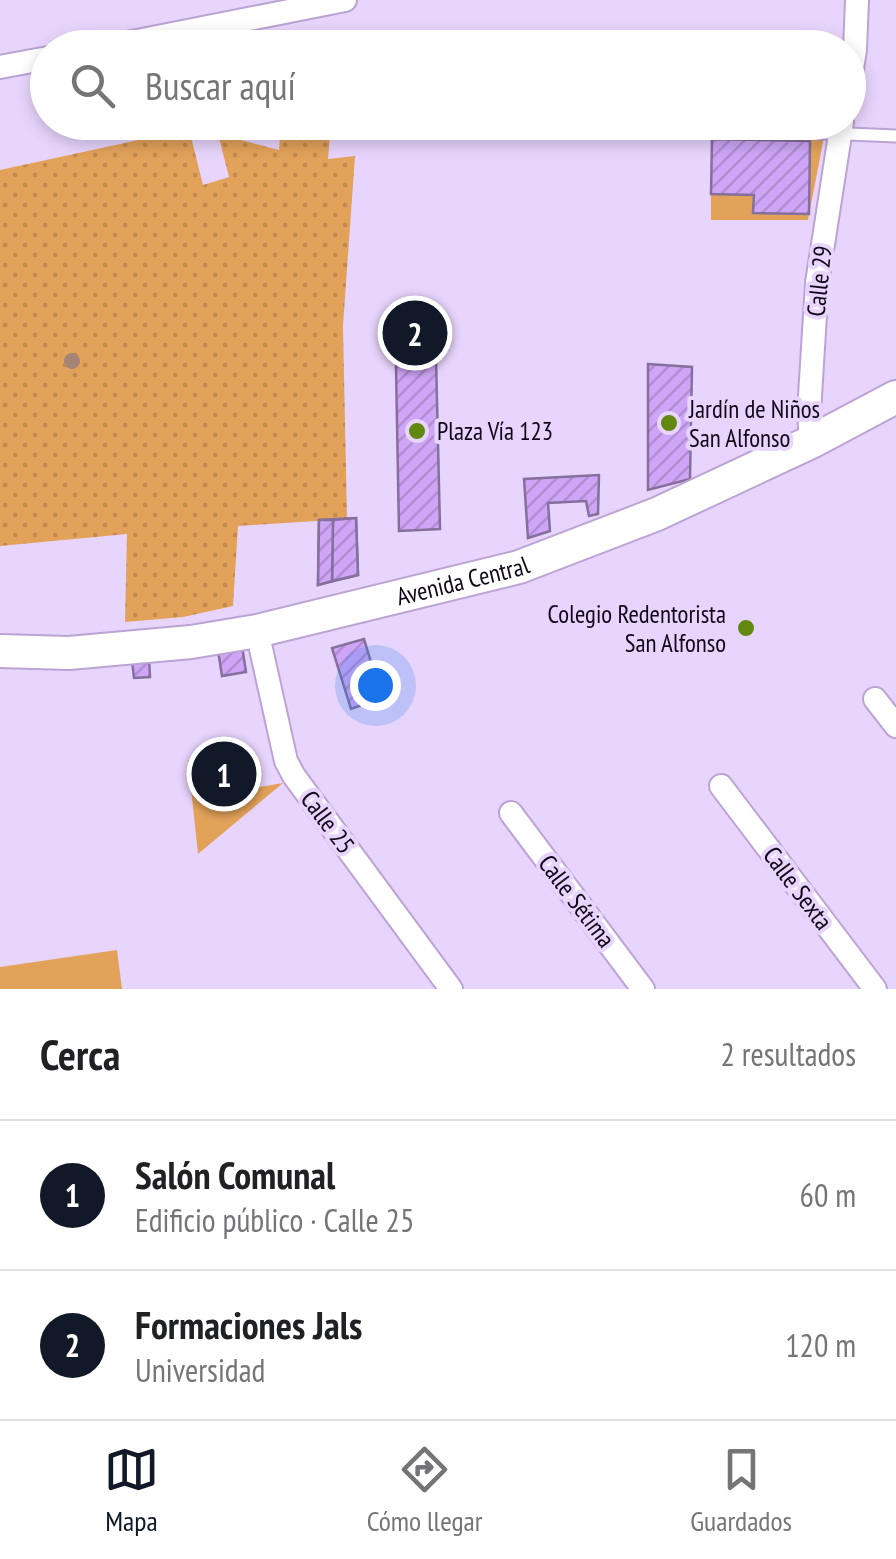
<!DOCTYPE html>
<html lang="es">
<meta charset="utf-8">
<style>
:root{--surface:#fff;--page:#f2f2f2;--text:#202124;--muted:#757577;--line:#e0e0e0;--accent:#111827}
body{margin:0;font-family:"PT Sans Narrow",sans-serif;background:var(--page);color:var(--text)}
.you{position:absolute;left:375px;top:685px;width:35px;height:35px;margin:-25px;border:8px solid #fff;border-radius:50%;background:#1a73e8;box-shadow:0 0 0 15px #1a73e833}
.badge{display:grid;place-items:center;width:65px;height:65px;border-radius:50%;background:var(--accent);color:#fff;font-size:32px;font-weight:700}
.pin{position:absolute;translate:-50% -50%;border:5px solid #fff;box-shadow:0 2px 10px #0006}
.list{margin:0;padding:0;list-style:none}
h2{display:flex;justify-content:space-between;align-items:center;height:130px;margin:0;padding:0 40px;font-size:42px}
h2 small{font-size:32px;font-weight:400;color:var(--muted)}
.list li{display:grid;grid-template-columns:65px 1fr auto;gap:30px;align-items:center;box-sizing:border-box;height:150px;padding:0 40px;border-top:2px solid var(--line)}
.list b{display:block;font-size:38px;white-space:nowrap}
.list p{margin:0;font-size:32px;white-space:nowrap;color:var(--muted)}
.list em{font-size:32px;font-style:normal;color:var(--muted)}
.icon{flex:none;width:55px;height:55px;fill:none;stroke:currentColor;stroke-width:2;stroke-linecap:round;stroke-linejoin:round}
.map{position:relative;flex:none;width:896px;height:989px;overflow:hidden}
.search{position:absolute;background:var(--surface);box-shadow:0 5px 15px #0003;left:30px;right:30px;top:30px;height:110px;display:flex;align-items:center;gap:25px;box-sizing:border-box;padding:0 35px;border-radius:55px;color:var(--muted);font-size:38px}
.sheet{height:430px;background:var(--surface)}
nav{display:flex;justify-content:space-around;align-items:center;box-sizing:border-box;height:140px;border-top:2px solid var(--line);background:var(--surface);font-size:28px;color:var(--muted)}
nav a{display:grid;justify-items:center;gap:5px}
nav .on{color:var(--accent)}
.map>svg:first-child{display:block}
.grass{fill:url(#grass-dots)}
.garden{fill:#e3a25a}
.building{fill:url(#building-hatch);stroke:#856f9c;stroke-width:2.5}
.lines{fill:none;stroke-linecap:round;stroke-linejoin:round}
.service-casing{stroke:#bba3d4;stroke-width:15}
.minor-casing{stroke:#bba3d4;stroke-width:26}
.secondary-casing{stroke:#bba3d4;stroke-width:36}
.service{stroke:#fff;stroke-width:11}
.minor{stroke:#fff;stroke-width:22}
.secondary{stroke:#fff;stroke-width:32}
.tree{fill:#a58476}
.poi-dot{fill:#63880f;stroke:#e8d5fd;stroke-width:4}
.labels{text-anchor:middle;dominant-baseline:central;stroke-width:8;stroke-linejoin:round;paint-order:stroke}
.street-label{font-size:25px;fill:#100717;stroke:#e8d5fd}
.poi-label{font-size:25px;fill:#100717;stroke:#e8d5fd;text-anchor:start}
</style>
<div class="map">
<svg width="896" height="989" viewBox="0 0 896 989">
<defs>
<pattern id="grass-dots" width="8" height="8" patternUnits="userSpaceOnUse" patternTransform="scale(2.5)"><rect width="8" height="8" fill="#e3a25a"/><path d="M2 2h.1M6 6h.1" fill="none" stroke="#c28a4e" stroke-width="1.8" stroke-linecap="round"/></pattern>
<pattern id="building-hatch" width="6" height="6" patternUnits="userSpaceOnUse" patternTransform="scale(2.5)"><rect width="6" height="6" fill="#cfa6f7"/><path d="M-1 1l2-2M0 6l6-6M5 7l2-2" fill="none" stroke="#b18dd3"/></pattern>
</defs>
<rect width="100%" height="100%" fill="#e8d5fd"/>
<!-- grass -->
<polygon class="grass" points="281,122 331,123 328,159 355,156 343,326 347,519 238,526 233,606 183,617 125,622 127,534 0,546 0,170 189,129 203,185 229,177 218,134 279,150"/>
<!-- garden -->
<g class="garden">
<polygon points="712,133 824,137 808,220 711,220 711,194 754,195 753,212 808,214 712,139"/>
<polygon points="196,759 203,797 283,783 198,854 188,760"/>
<polygon points="117,950 122,989 0,989 0,967"/>
</g>
<!-- building -->
<g class="building">
<polygon points="712,139 810,141 809,214 753,213 754,195 711,194"/>
<polygon points="395,313 435,315 440,529 399,531"/>
<polygon points="648,364 692,367 690,479 648,490"/>
<polygon points="599,475 598,514 589,516 586,501 548,503 550,531 528,538 524,479"/>
<polygon points="356,518 358,575 318,585 319,520"/>
<polygon points="356,518 358,575 332,581 333,520"/>
<polygon points="319,520 333,520 332,581 318,585"/>
<polygon points="364,639 382,698 351,709 332,648"/>
<polygon points="242,646 246,672 222,676 218,650"/>
<polygon points="149,658 150,677 134,678 132,660"/>
<polygon points="245,751 251,789 202,797 196,759"/>
</g>
<g class="lines">
<!-- service casing -->
<g class="service-casing">
<polyline id="service" points="634,125 896,136"/>
</g>
<!-- minor casing -->
<g class="minor-casing">
<g id="minor">
<polyline points="102,48 345,0"/>
<polyline points="0,67 48,58"/>
<polyline points="848,93 855,50 857,0"/>
<polyline points="811,442 809,412 817,283 842,122"/>
<polyline points="257,631 286,761 294,776 451,989"/>
<polyline points="875,699 896,726"/>
<polyline points="721,786 875,989"/>
<polyline points="511,813 643,989"/>
</g>
</g>
<!-- secondary casing -->
<g class="secondary-casing">
<g id="secondary">
<path id="s1" d="M0,651L69,653L191,642L257,631L519,567L657,514L811,442L896,397"/>
</g>
</g>
<!-- service -->
<use href="#service" class="service"/>
<!-- minor -->
<use href="#minor" class="minor"/>
<!-- secondary -->
<use href="#secondary" class="secondary"/>
</g>
<!-- trees -->
<circle class="tree" cx="72" cy="361" r="8"/>
<!-- markers -->
<g class="poi-dot">
<circle cx="669" cy="423" r="10"/>
<circle cx="417" cy="431" r="10"/>
<circle cx="746" cy="628" r="10"/>
</g>
<g class="labels">
<!-- street labels -->
<g class="street-label">
<text transform="translate(819 281) rotate(-84)">Calle 29</text>
<text stroke="none"><textPath href="#s1" startOffset="470">Avenida Central</textPath></text>
<text transform="translate(328 822) rotate(53)">Calle 25</text>
<text transform="translate(798 888) rotate(53)">Calle Sexta</text>
<text transform="translate(577 901) rotate(53)">Calle Sétima</text>
</g>
<!-- poi labels -->
<g class="poi-label">
<text x="689" y="409">Jardín de Niños<tspan x="689" dy="29">San Alfonso</tspan></text>
<text x="437" y="431">Plaza Vía 123</text>
<text x="726" y="614" text-anchor="end">Colegio Redentorista<tspan x="726" dy="29">San Alfonso</tspan></text>
</g>
</g>
</svg>
<div class="you"></div>
<div class="pin badge" style="left:224px;top:774px">1</div>
<div class="pin badge" style="left:415px;top:333px">2</div>
<div class="search"><svg class="icon" aria-label="search" viewBox="0 0 24 24"><circle cx="10" cy="10" r="6"/><path d="M15 15l6 6"/></svg>Buscar aquí</div>
</div>
<section class="sheet">
<h2>Cerca<small>2 resultados</small></h2>
<ul class="list">
<li><span class="badge">1</span><div><b>Salón Comunal</b><p>Edificio público · Calle 25</p></div><em>60 m</em></li>
<li><span class="badge">2</span><div><b>Formaciones Jals</b><p>Universidad</p></div><em>120 m</em></li>
</ul>
</section>
<nav>
<a class="on"><svg class="icon" aria-label="map" viewBox="0 0 24 24"><path d="M3 6l6-2 6 2 6-2v14l-6 2-6-2-6 2zM9 4v14M15 6v14"/></svg>Mapa</a>
<a><svg class="icon" aria-label="directions" viewBox="0 0 24 24"><path d="M12 3l9 9-9 9-9-9zM9 14v-3h6M13 9l2 2-2 2"/></svg>Cómo llegar</a>
<a><svg class="icon" aria-label="saved" viewBox="0 0 24 24"><path d="M7 4h10v16l-5-4-5 4z"/></svg>Guardados</a>
</nav>
